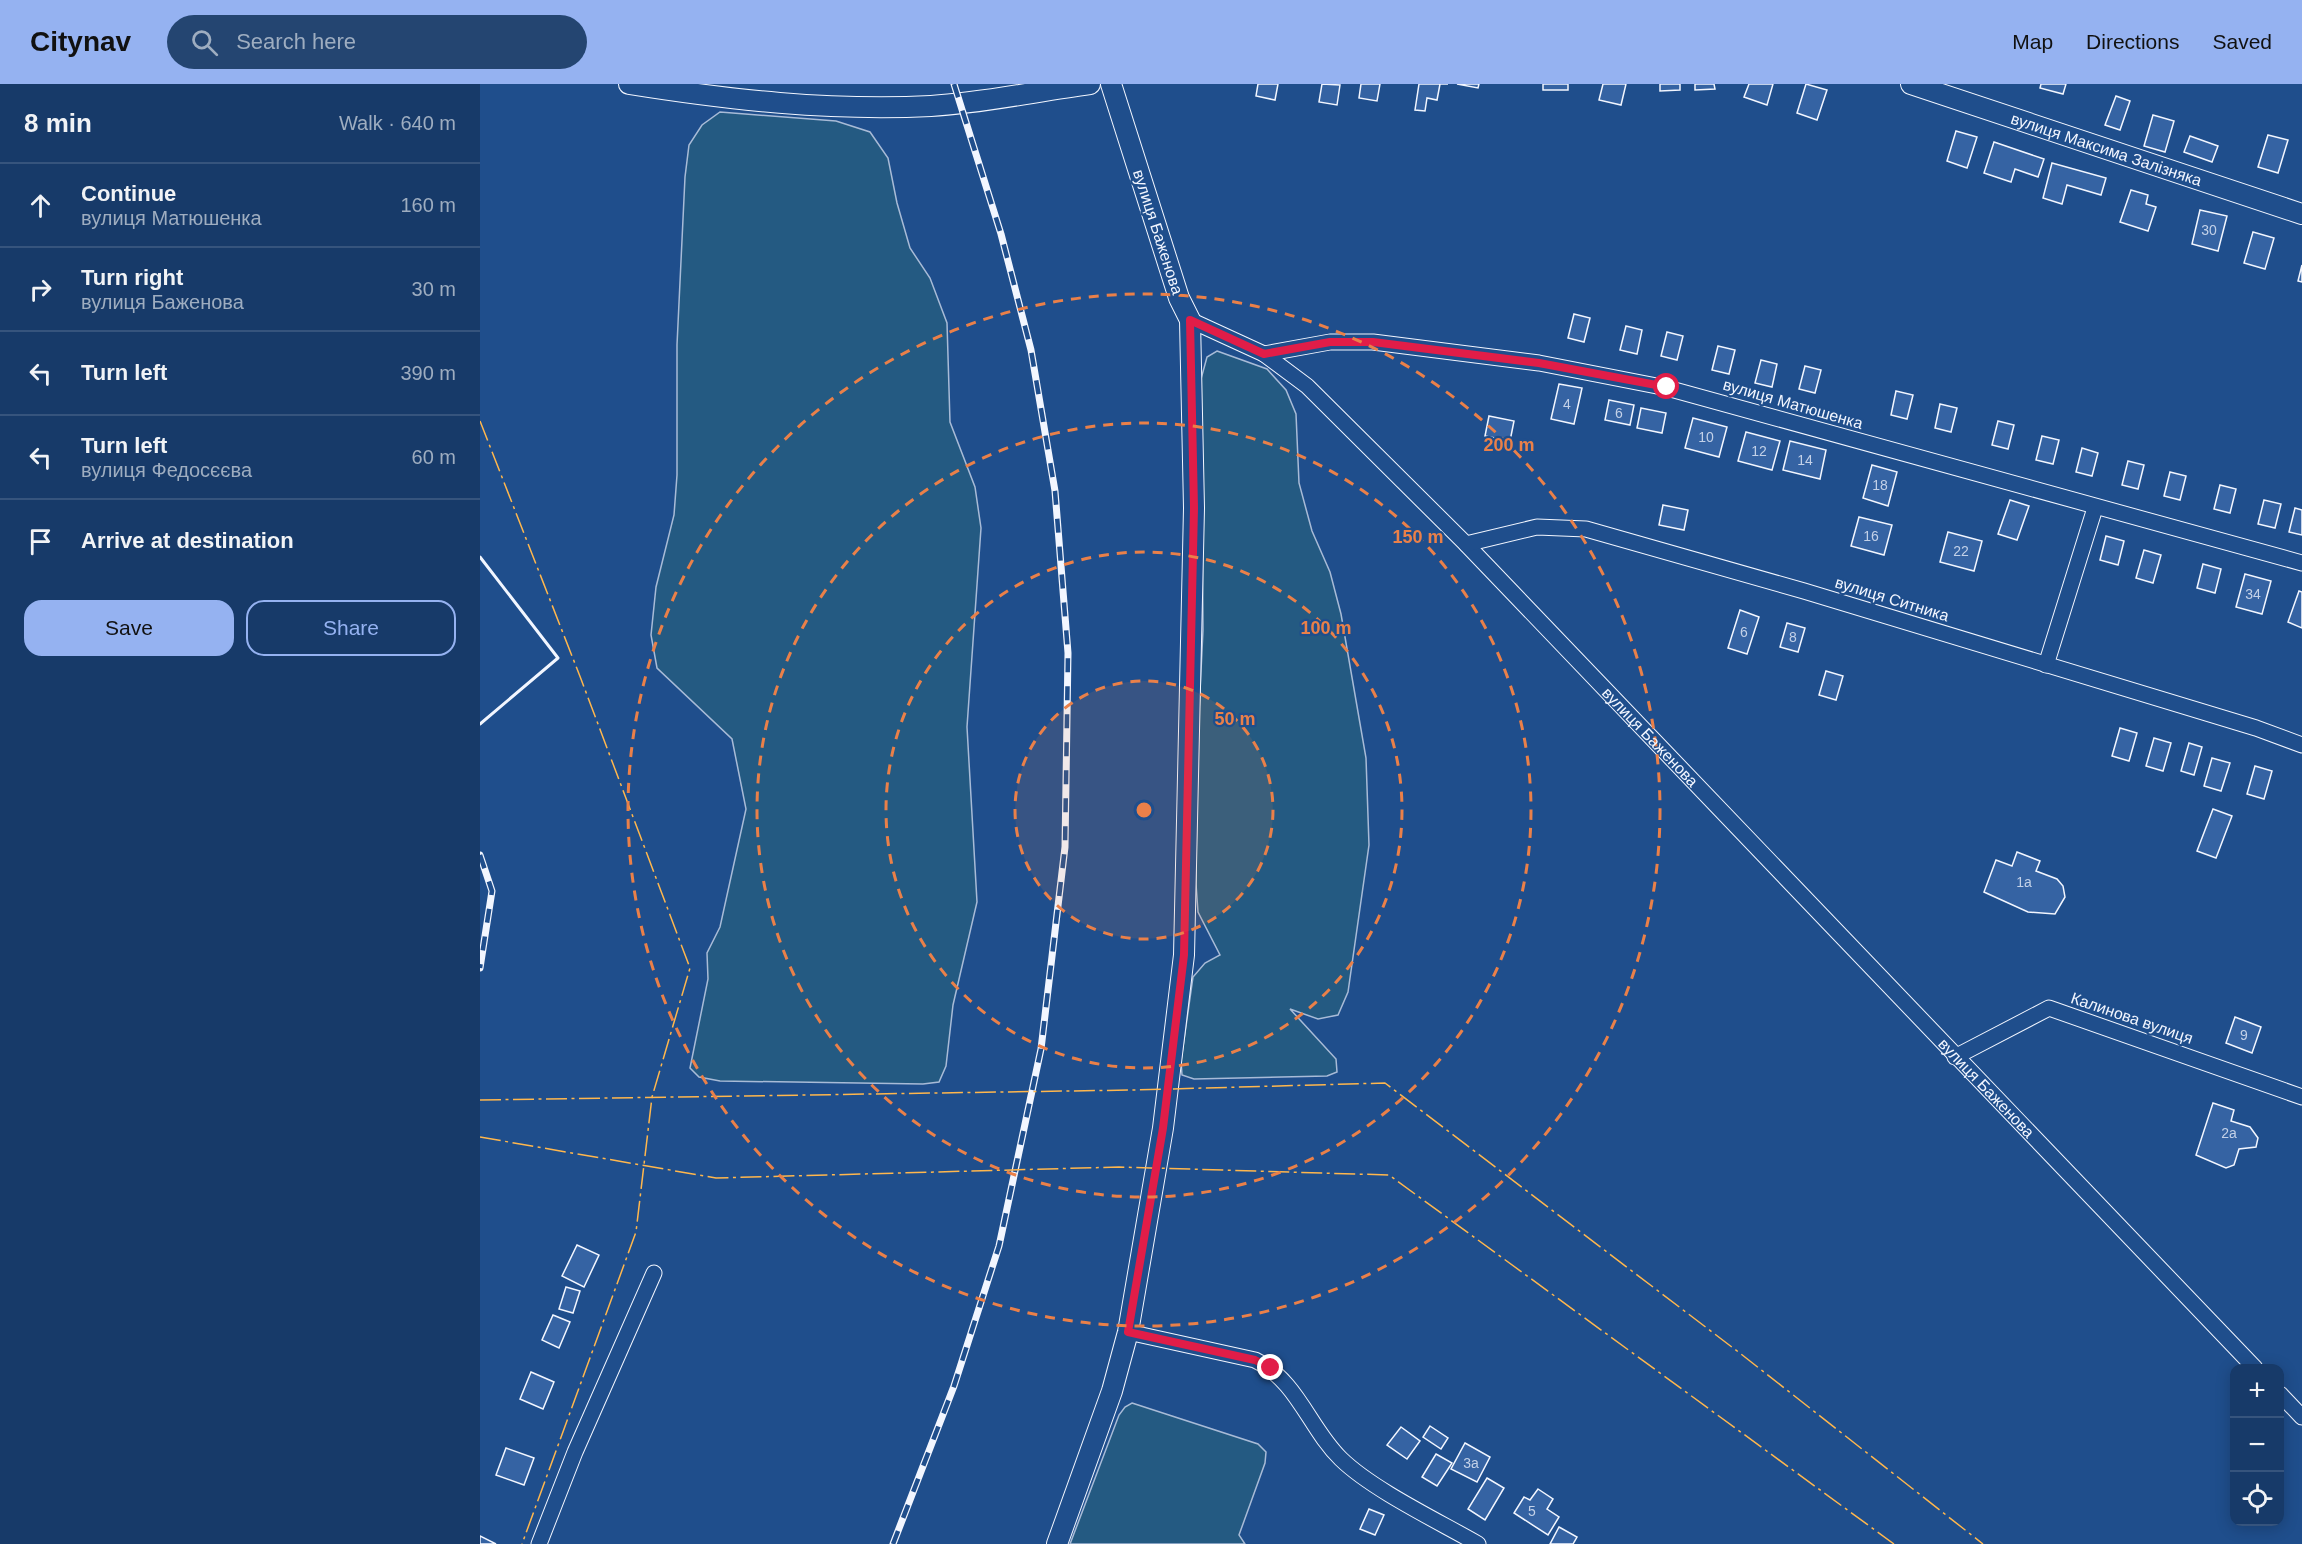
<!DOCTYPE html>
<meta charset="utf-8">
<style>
:root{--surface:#173a69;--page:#244571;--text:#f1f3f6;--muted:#9eadc0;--line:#36547d;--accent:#95b2f1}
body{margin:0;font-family:Arial,sans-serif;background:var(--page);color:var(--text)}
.controls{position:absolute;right:18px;bottom:18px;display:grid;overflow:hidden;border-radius:12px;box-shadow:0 3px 15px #0003}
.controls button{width:54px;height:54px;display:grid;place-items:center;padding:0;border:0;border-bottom:2px solid var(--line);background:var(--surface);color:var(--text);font:30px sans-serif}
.stop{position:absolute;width:18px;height:18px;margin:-14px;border:4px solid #e11d48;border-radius:50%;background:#fff}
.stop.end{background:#e11d48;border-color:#fff;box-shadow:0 2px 6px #0008}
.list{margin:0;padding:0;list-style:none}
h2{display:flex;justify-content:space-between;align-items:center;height:78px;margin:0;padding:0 24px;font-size:26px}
h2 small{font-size:20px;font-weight:400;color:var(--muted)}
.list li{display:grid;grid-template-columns:39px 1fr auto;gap:18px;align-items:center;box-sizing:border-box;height:84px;padding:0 24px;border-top:2px solid var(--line)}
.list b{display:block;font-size:22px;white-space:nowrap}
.list p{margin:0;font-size:20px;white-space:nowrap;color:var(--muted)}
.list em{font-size:20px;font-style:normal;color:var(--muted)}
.actions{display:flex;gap:12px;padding:18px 24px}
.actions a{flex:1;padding:14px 0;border:2px solid var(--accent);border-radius:18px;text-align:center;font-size:21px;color:var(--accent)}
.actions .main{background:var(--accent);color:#111}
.icon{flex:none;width:33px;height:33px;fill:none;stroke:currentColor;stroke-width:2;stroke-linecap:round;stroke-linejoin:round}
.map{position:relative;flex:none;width:1822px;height:1460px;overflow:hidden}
header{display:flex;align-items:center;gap:36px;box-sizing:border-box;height:84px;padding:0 30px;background:var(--accent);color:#111}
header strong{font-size:28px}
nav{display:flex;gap:33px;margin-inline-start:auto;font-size:21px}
.search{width:420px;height:54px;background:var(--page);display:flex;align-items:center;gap:15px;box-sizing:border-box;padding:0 21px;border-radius:33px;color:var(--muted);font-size:22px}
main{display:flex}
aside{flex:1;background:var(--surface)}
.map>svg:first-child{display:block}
.green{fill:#245a82;stroke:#a8bbd7;stroke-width:1.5}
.building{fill:#3563a3;stroke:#f2f6ff;stroke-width:1.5}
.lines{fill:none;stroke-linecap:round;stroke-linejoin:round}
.minor-casing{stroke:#f2f6ff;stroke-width:17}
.tertiary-casing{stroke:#f2f6ff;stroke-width:22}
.minor{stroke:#1f4e8c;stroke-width:15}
.tertiary{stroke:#1f4e8c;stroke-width:20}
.rail-casing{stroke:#f2f6ff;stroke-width:7}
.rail{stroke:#1f4e8c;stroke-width:4.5;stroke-dasharray:14;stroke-linecap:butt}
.wall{stroke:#f2f6ff;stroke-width:3}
.power{stroke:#ffb74d;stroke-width:1.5;stroke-dasharray:21 4.5 3 4.5;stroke-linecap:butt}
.route{stroke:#e11d48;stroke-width:8}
.ring{fill:none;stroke:#ea8049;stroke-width:3;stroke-dasharray:10 8}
.labels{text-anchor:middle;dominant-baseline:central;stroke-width:4.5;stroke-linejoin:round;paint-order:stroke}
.number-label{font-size:14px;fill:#c3d1e8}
.street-label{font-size:16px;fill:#f2f6ff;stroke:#1f4e8c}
.centre{fill:#ea8049;stroke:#1f4e8c;stroke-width:3}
.ring-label{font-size:18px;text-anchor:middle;font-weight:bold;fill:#ea8049;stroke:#1f4e8c;stroke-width:4.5;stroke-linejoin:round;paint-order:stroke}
</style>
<header>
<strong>Citynav</strong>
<div class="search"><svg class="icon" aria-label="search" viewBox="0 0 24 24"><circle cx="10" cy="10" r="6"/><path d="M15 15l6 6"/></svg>Search here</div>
<nav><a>Map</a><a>Directions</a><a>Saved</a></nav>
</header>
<main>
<aside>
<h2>8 min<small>Walk · 640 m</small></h2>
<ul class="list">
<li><svg class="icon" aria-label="ahead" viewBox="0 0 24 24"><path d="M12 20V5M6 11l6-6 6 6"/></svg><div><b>Continue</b><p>вулиця Матюшенка</p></div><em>160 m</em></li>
<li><svg class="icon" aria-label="right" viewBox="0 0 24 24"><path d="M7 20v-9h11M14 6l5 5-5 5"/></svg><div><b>Turn right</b><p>вулиця Баженова</p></div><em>30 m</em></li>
<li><svg class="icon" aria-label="left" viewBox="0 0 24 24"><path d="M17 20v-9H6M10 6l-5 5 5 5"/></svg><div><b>Turn left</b></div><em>390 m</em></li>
<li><svg class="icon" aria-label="left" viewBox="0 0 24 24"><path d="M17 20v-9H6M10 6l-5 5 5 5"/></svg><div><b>Turn left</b><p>вулиця Федосєєва</p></div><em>60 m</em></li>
<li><svg class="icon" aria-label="arrive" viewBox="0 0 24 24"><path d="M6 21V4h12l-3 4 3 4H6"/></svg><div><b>Arrive at destination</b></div></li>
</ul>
<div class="actions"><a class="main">Save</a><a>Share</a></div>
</aside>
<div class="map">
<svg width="1822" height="1460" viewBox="0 0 1822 1460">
<rect width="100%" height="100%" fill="#1f4e8c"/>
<!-- green -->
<g class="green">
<polygon points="240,28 356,37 390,48 408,74 417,119 430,164 450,194 467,239 470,338 495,403 501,444 487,643 497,818 473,921 466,982 459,998 443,1000 240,997 219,993 210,984 228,895 227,869 240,843 266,725 252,655 177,584 171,551 176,503 194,431 197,391 197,261 205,93 209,61 222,41"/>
<polygon points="737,267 787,285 806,306 816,330 819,399 832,447 850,488 861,530 886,674 889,761 868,908 858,931 838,935 810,925 856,975 857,988 847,992 714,995 702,991 701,977 713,893 725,879 740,871 718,828 716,800 717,669 723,546 721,295 727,273"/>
<polygon points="652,1319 778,1360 786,1368 785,1379 759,1451 765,1460 590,1460 639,1331 645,1323"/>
</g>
<!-- building -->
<g class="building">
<polygon points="778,0 798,0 795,16 776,12"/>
<polygon points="842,0 860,1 857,21 839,18"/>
<polygon points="881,0 900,0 897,17 879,14"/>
<polygon points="939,0 968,0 960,0 957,16 947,14 945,27 935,26"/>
<polygon points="977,0 999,0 998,4"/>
<rect x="1063" y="0" width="25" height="6"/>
<polygon points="1123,0 1146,0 1141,21 1119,16"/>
<polygon points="1180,0 1200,0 1200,6 1180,7"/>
<polygon points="1215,0 1234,0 1235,5 1215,6"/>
<polygon points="1269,0 1293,0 1287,21 1264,13"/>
<polygon points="1326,0 1347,6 1337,36 1317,29"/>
<polygon points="1561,0 1586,0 1583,10 1560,4"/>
<polygon points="1636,12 1650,17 1640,46 1625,41"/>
<polygon points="1673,31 1694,37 1685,68 1664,62"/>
<polygon points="1476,47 1497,53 1487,84 1467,77"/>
<polygon points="1788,51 1808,56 1798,89 1778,83"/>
<polygon points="1710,52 1738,62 1732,78 1704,68"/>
<polygon points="1514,58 1564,75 1558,93 1535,85 1531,98 1504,89"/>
<polygon points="1572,79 1626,94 1621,111 1587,101 1582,120 1563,114"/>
<polygon points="1651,106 1668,111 1666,120 1676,123 1668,147 1640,138"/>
<polygon points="1720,126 1747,132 1738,167 1712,160"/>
<polygon points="1773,148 1794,154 1785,185 1764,179"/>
<polygon points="1822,181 1822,198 1818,197"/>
<polygon points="1094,230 1110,234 1104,258 1088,254"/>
<polygon points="1146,242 1162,246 1157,270 1140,266"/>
<polygon points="1187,248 1203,252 1197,276 1181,272"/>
<polygon points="1238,262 1255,266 1249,290 1232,286"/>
<polygon points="1281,276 1297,280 1292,303 1275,299"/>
<polygon points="1325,282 1341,286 1335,309 1319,305"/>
<polygon points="1079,300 1102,304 1094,340 1071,335"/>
<polygon points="1416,307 1433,311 1427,335 1411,331"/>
<polygon points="1129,316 1154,321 1150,341 1125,336"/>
<polygon points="1460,320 1477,324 1471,348 1455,344"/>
<polygon points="1161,324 1186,329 1182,349 1157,344"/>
<polygon points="1009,332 1034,337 1030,357 1005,352"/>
<polygon points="1213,334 1247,343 1239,373 1205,364"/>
<polygon points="1518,337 1534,341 1528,365 1512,361"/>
<polygon points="1266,348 1300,357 1292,386 1258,377"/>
<polygon points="1562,352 1579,356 1573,380 1556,376"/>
<polygon points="1310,357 1346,366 1340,395 1303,386"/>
<polygon points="1602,364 1618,369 1612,392 1596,388"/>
<polygon points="1648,377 1664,381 1658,405 1642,401"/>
<polygon points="1392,381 1417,388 1408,422 1383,414"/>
<polygon points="1690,388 1706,392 1700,416 1684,412"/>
<polygon points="1740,401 1756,405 1750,429 1734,425"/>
<polygon points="1530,416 1549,422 1537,456 1518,450"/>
<polygon points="1784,416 1801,420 1795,444 1778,440"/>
<polygon points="1183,421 1208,426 1204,446 1179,441"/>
<polygon points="1815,424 1822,426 1822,451 1809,448"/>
<polygon points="1379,433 1412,441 1404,471 1371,462"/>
<polygon points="1468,448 1502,457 1494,487 1460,478"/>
<polygon points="1626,452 1644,457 1638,481 1620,476"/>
<polygon points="1664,466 1681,471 1673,499 1656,494"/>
<polygon points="1723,480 1741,485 1735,509 1717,504"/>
<polygon points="1765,490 1791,497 1782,530 1756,523"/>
<polygon points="1819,507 1822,508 1822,544 1808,538"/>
<polygon points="1260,526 1279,533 1267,570 1248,564"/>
<polygon points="1307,539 1325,544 1318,568 1300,563"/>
<polygon points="1346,587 1363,592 1356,616 1339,611"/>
<polygon points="1640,644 1657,649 1649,677 1632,672"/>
<polygon points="1674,654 1691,659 1683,687 1666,682"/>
<polygon points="1709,659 1722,663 1714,691 1701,687"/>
<polygon points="1732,674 1750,679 1741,707 1724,702"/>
<polygon points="1775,682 1792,687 1784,715 1767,710"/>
<polygon points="1733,725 1752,732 1736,774 1717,767"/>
<polygon points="1537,768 1560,777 1556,787 1577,795 1583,802 1585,813 1575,830 1548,828 1504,808 1516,776 1532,782"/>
<polygon points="1755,933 1781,943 1772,969 1746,959"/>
<polygon points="1733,1019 1754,1026 1751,1037 1770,1043 1778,1054 1776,1063 1759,1065 1754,1081 1746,1084 1716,1071"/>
<polygon points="97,1161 119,1171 104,1203 82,1192"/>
<polygon points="86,1203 100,1207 93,1229 79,1225"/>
<polygon points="73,1231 90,1238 79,1264 62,1256"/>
<polygon points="51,1288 74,1298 63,1325 40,1315"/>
<polygon points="950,1342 968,1354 961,1365 943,1353"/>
<polygon points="921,1343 940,1357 927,1375 907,1361"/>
<polygon points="985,1359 1010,1373 997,1398 971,1385"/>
<polygon points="26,1364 54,1374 44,1401 16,1391"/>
<polygon points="956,1370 972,1379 957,1402 942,1393"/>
<polygon points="1007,1394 1024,1404 1005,1436 988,1425"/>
<polygon points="1058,1405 1073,1415 1067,1425 1079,1433 1068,1451 1034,1429 1044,1413 1050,1416"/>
<polygon points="889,1425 904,1431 895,1451 880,1445"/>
<polygon points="1079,1443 1097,1453 1093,1460 1070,1460"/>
<polygon points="0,1452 16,1460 0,1460"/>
</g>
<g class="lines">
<!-- minor casing -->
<g class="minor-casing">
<g id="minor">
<path id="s1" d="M710,236L784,270L827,302L986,460L1775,1284"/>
<polyline points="784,270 850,258 893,258 1059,279 1187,304 1822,479"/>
<polyline points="986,460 1057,443 1106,445 1324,507 1776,644 1822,661"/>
<polyline points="1566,581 1615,424"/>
<polyline points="1475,973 1569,924 1822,1013"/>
<path d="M648,1248L775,1276C818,1297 829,1344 861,1375C893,1406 958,1437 998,1460"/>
<polyline points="1800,1310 1822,1333"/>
<polyline points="59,1460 95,1368 174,1189"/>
</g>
</g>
<!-- tertiary casing -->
<g class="tertiary-casing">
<g id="tertiary">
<path d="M149,0C249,16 350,27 451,22C504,19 557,7 610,0"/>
<path id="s2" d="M1431,0L1822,130"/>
<polyline points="577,1460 632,1307 648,1248 683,1044 704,871 714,424 710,236 699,214 631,0"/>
</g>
</g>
<!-- minor -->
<use href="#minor" class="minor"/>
<!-- tertiary -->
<use href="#tertiary" class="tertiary"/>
<!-- rail casing -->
<g class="rail-casing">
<g id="rail">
<polyline points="0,771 12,807 0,884"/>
<polyline points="413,1460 474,1302 519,1162 561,965 585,763 588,569 575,407 551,266 521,150 474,0"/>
</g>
</g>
<!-- rail -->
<use href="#rail" class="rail"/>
<!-- wall -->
<polyline class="wall" points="0,473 78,574 0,640"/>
<!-- power -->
<g class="power">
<polyline points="0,337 101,595 210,884 172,1013 156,1148 42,1460"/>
<polyline points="0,1016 653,1006 905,999 1261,1270 1503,1460"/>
<polyline points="0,1053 236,1094 639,1083 909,1091 1414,1460"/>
</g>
</g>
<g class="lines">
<!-- route -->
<polyline class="route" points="791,1284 775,1276 648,1248 683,1044 704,871 714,424 710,236 784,270 850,258 893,258 1059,279 1187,303"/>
</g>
<!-- distance rings -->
<circle cx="664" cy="726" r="129" fill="#ea8049" fill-opacity=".12"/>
<g class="ring">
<circle cx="664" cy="726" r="129"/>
<circle cx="664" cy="726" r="258"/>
<circle cx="664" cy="726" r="387"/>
<circle cx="664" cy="726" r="516"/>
</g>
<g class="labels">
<!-- number labels -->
<g class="number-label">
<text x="1729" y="146">30</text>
<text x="1087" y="320">4</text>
<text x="1139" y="329">6</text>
<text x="1226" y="353">10</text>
<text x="1279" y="367">12</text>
<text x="1325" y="376">14</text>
<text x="1400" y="401">18</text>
<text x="1391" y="452">16</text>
<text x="1481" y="467">22</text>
<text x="1773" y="510">34</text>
<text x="1264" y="548">6</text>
<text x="1313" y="553">8</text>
<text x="1544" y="798">1а</text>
<text x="1764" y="951">9</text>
<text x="1749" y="1049">2а</text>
<text x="991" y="1379">3а</text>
<text x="1052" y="1427">5</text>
</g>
<!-- street labels -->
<g class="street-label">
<text stroke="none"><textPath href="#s2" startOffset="206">вулиця Максима Залізняка</textPath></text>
<text transform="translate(678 148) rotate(72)">вулиця Баженова</text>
<text transform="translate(1313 320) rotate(16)">вулиця Матюшенка</text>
<text transform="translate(1412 515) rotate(17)">вулиця Ситника</text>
<text stroke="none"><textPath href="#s1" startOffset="626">вулиця Баженова</textPath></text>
<text transform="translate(1652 934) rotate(19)">Калинова вулиця</text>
<text stroke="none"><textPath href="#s1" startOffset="1112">вулиця Баженова</textPath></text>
</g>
</g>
<circle cx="664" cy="726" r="9" class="centre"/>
<g class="ring-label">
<text x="1029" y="367">200 m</text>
<text x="938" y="459">150 m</text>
<text x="846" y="550">100 m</text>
<text x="755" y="641">50 m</text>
</g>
</svg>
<div class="controls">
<button>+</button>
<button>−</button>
<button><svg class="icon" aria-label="locate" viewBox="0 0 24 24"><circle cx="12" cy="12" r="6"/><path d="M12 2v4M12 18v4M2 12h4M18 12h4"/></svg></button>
</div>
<div class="stop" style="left:1187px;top:303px"></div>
<div class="stop end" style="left:791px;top:1284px"></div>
</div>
</main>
